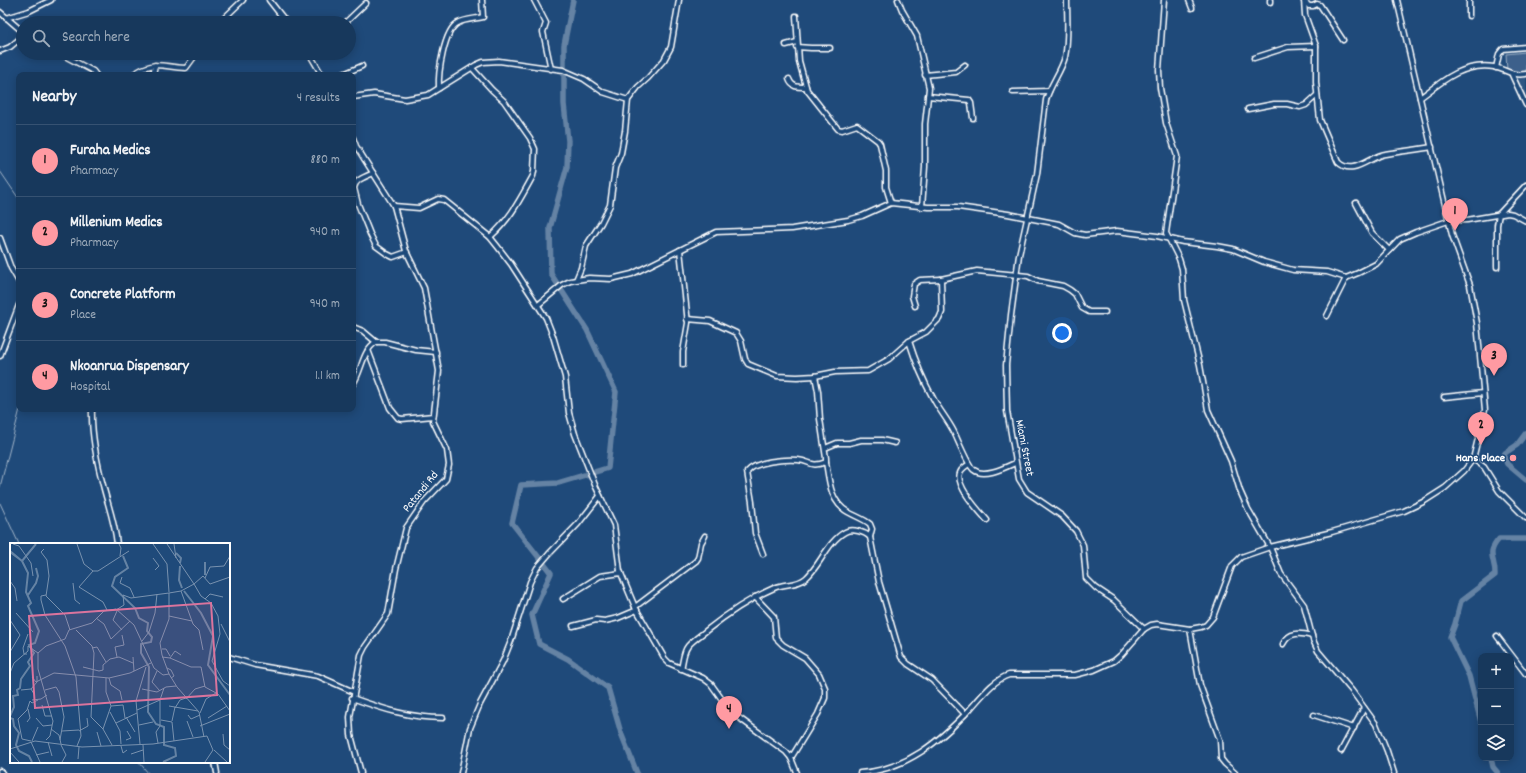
<!DOCTYPE html>
<meta charset="utf-8">
<style>
:root{--surface:#17385c;--page:#244365;--text:#f1f3f6;--muted:#9eacbb;--line:#365272;--accent:#ff9aa2}
body{margin:0;font-family:Dekko,sans-serif;background:var(--page);color:var(--text)}
.controls{position:absolute;right:12px;bottom:12px;display:grid;overflow:hidden;border-radius:8px;box-shadow:0 2px 10px #0003}
.controls button{width:36px;height:36px;display:grid;place-items:center;padding:0;border:0;border-bottom:1px solid var(--line);background:var(--surface);color:var(--text);font:20px sans-serif}
.you{position:absolute;left:1062px;top:333px;width:14px;height:14px;margin:-10px;border:3px solid #fff;border-radius:50%;background:#1a73e8;box-shadow:0 0 0 6px #1a73e833}
.badge{display:grid;place-items:center;width:26px;height:26px;border-radius:50%;background:var(--accent);color:#111;font-size:13px;font-weight:700}
.pin{position:absolute;translate:-50% -33px;filter:drop-shadow(0 1px 2px #0008)}
.pin::after{content:'';position:absolute;top:21px;width:14px;height:12px;background:inherit;clip-path:polygon(0 0,100% 0,50% 100%)}
.list{margin:0;padding:0;list-style:none}
h2{display:flex;justify-content:space-between;align-items:center;height:52px;margin:0;padding:0 16px;font-size:17px}
h2 small{font-size:13px;font-weight:400;color:var(--muted)}
.list li{display:grid;grid-template-columns:26px 1fr auto;gap:12px;align-items:center;box-sizing:border-box;height:72px;padding:0 16px;border-top:1px solid var(--line)}
.list b{display:block;font-size:15px;white-space:nowrap}
.list p{margin:0;font-size:13px;white-space:nowrap;color:var(--muted)}
.list em{font-size:13px;font-style:normal;color:var(--muted)}
.icon{flex:none;width:22px;height:22px;fill:none;stroke:currentColor;stroke-width:2;stroke-linecap:round;stroke-linejoin:round}
.map{position:relative;flex:none;width:1526px;height:773px;overflow:hidden}
.search{position:absolute;background:var(--surface);box-shadow:0 2px 10px #0003;left:16px;top:16px;width:340px;height:44px;display:flex;align-items:center;gap:10px;box-sizing:border-box;padding:0 14px;border-radius:22px;color:var(--muted);font-size:15px}
.panel{position:absolute;background:var(--surface);box-shadow:0 2px 10px #0003;left:16px;top:72px;width:340px;height:340px;border-radius:8px}
.map>svg:first-child{display:block}
.built{fill:#2e5683}
.green{fill:#3c618b;stroke:#9eb0c5}
.lines{fill:none;stroke-linecap:round;stroke-linejoin:round}
.stream{stroke:#a3b5c8;stroke-width:1}
.river{stroke:#6583a4;stroke-width:5.5}
.minor-casing{stroke:#fff;stroke-width:7}
.minor{stroke:#1f4a7a;stroke-width:4}
.poi-dot{fill:#ff9aa2;stroke:#1f4a7a;stroke-width:1.5}
.labels{text-anchor:middle;dominant-baseline:central;stroke-width:3;stroke-linejoin:round;paint-order:stroke}
.street-label{font-size:12px;fill:#fff;stroke:#1f4a7a}
.poi-label{font-size:12px;font-weight:bold;fill:#fff;stroke:#1f4a7a;text-anchor:end}
.inset-river{fill:none;stroke:#6583a4;stroke-width:2}
.inset-road{fill:none;stroke:#7992af;stroke-width:1}
.view{fill:#da749d;fill-opacity:0.15;stroke:#da749d;stroke-width:2}
.inset-edge{fill:none;stroke:#fff;stroke-width:2}
</style>
<div class="map">
<svg width="1526" height="773" viewBox="0 0 1526 773">
<rect width="100%" height="100%" fill="#1f4a7a"/>
<filter id="ink" filterUnits="userSpaceOnUse"><feTurbulence type="fractalNoise" baseFrequency=".025" numOctaves="2"/><feDisplacementMap in="SourceGraphic" scale="8" xChannelSelector="R" yChannelSelector="G"/><feConvolveMatrix kernelMatrix="1 2 1 2 8 2 1 2 1" color-interpolation-filters="sRGB"/></filter>
<g filter="url(#ink)">
<!-- built -->
<polygon class="built" points="1526,77 1526,101 1515,78"/>
<!-- green -->
<polygon class="green" points="1526,52 1526,72 1515,73 1507,70 1506,54"/>
<g class="lines">
<!-- stream -->
<g class="stream">
<polyline points="0,171 19,199"/>
<polyline points="0,487 20,409"/>
<polyline points="0,503 19,544"/>
<polyline points="139,762 148,773"/>
</g>
<!-- river -->
<g class="river">
<polyline points="573,0 564,45 564,104 568,141 567,167 550,228 551,274 587,330 616,392 608,468 558,483 521,485 512,523 551,573 532,615 539,644 568,659 608,688 621,733 637,773"/>
<polyline points="1526,433 1517,445 1505,453 1504,457 1507,464 1526,480"/>
<path d="M1481,722L1469,676L1450,637L1455,624L1461,601L1495,575C1496,558 1485,555 1499,539H1526"/>
<polyline points="1491,758 1493,767 1498,773"/>
</g>
<!-- minor casing -->
<g class="minor-casing">
<g id="minor">
<polyline points="269,0 287,23"/>
<polyline points="534,0 546,23 543,32 551,69"/>
<polyline points="898,0 902,10 917,36 929,88 925,124 925,167 922,207"/>
<path d="M1067,0C1067,18 1069,39 1065,57C1061,72 1050,85 1046,100L1037,174L1019,255L1011,315L1006,365L1007,411L1019,479L1027,492L1062,516L1076,531L1083,545L1086,578L1096,588L1114,600L1144,629"/>
<polyline points="1164,0 1159,70 1160,88 1166,123 1177,156 1166,233 1179,259 1182,269 1184,300 1200,365 1208,410 1231,461 1240,491 1248,509 1270,547 1281,574 1304,605 1313,640 1318,651 1352,691 1376,724 1387,751 1394,773"/>
<polyline points="1189,0 1192,8"/>
<polyline points="1270,0 1270,2"/>
<path d="M1304,0L1305,15L1316,46V82L1320,120L1338,162C1353,177 1370,156 1385,154C1400,151 1416,150 1432,147"/>
<polyline points="1469,0 1469,16"/>
<polyline points="1304,1 1309,6 1313,6 1317,4 1320,5 1343,40"/>
<polyline points="0,12 23,32"/>
<polyline points="796,16 799,61 807,90 838,129 842,130 857,125 878,141 880,144 886,171 886,187 891,203"/>
<polyline points="6,18 29,11 51,0"/>
<polyline points="219,23 243,0"/>
<polyline points="345,23 366,3"/>
<polyline points="786,45 797,42"/>
<polyline points="797,47 811,48 830,48"/>
<polyline points="0,51 10,47 23,36"/>
<polyline points="59,53 93,71 96,75"/>
<polyline points="309,53 322,75"/>
<polyline points="1254,58 1288,47 1316,46"/>
<path d="M472,68L492,90L504,101L530,138L535,149L534,171L533,176C519,201 511,218 490,237"/>
<polyline points="1496,68 1499,54 1503,49 1526,47"/>
<path d="M132,75C157,59 160,67 186,68L197,53"/>
<polyline points="153,75 155,65"/>
<polyline points="341,75 362,66"/>
<polyline points="925,75 956,72 965,65"/>
<polyline points="1512,75 1526,105"/>
<path d="M789,79C792,88 799,87 806,87"/>
<path d="M439,88C438,73 444,30 458,23C465,19 475,19 483,17L482,0"/>
<polyline points="1013,92 1049,91"/>
<polyline points="928,96 969,100 971,103 973,118"/>
<polyline points="353,97 374,94 405,99 428,95 476,65 483,62 499,61 563,70 584,79 603,92 628,100"/>
<path d="M1420,98C1442,81 1464,62 1494,67C1508,70 1510,76 1526,74"/>
<polyline points="1248,109 1274,104 1287,104 1300,107 1306,105 1317,95"/>
<polyline points="353,138 356,146 394,206 406,251 424,288 439,371 433,421 447,450 449,465 446,479 424,502 406,528 396,569 388,614 365,647 361,655 350,717 351,735 361,773"/>
<path d="M373,173C366,177 355,179 354,188L358,204L370,234L376,246L387,254L393,257L407,252"/>
<polyline points="1356,203 1372,233 1389,250"/>
<polyline points="394,206 419,208 438,199 444,200 490,237 498,247 511,264 546,318 553,336 565,377 569,413 575,434 595,485 614,525 620,571 635,607 665,659 669,663 703,678 711,684 731,712 786,752 791,758 797,773"/>
<polyline points="0,238 11,268 19,282"/>
<polyline points="680,250 688,323 683,352 683,365"/>
<polyline points="1497,267 1497,225 1499,214 1526,185"/>
<polyline points="576,280 581,268 586,246 601,223 610,205 615,168 621,153 625,131 628,100 638,87 648,78 664,60 671,47 679,0"/>
<polyline points="538,305 562,285 570,281 589,278 611,279 632,274 716,232 792,229 848,220 862,216 891,203 928,207 958,207 1008,214 1059,224 1075,233 1085,235 1117,231 1157,236 1183,242 1217,246 1233,249 1264,262 1293,270 1327,272 1346,278 1358,273 1376,264 1400,239 1416,232 1448,221 1467,220 1508,213 1513,214 1526,221"/>
<polyline points="915,306 912,296 914,284 920,280 941,279"/>
<polyline points="1327,316 1346,278"/>
<polyline points="687,319 710,321 736,333 741,341 745,359 748,364 777,376 797,377 815,376 835,372 868,371 889,359 909,341 926,332 939,319 942,312 941,279 977,271 1028,276 1038,281 1063,286 1070,290 1075,294 1082,308 1089,312 1105,312"/>
<polyline points="353,327 363,331 376,342"/>
<path d="M909,341C915,360 923,380 933,398C939,410 948,420 954,432C958,440 968,466 974,470C984,478 1004,468 1015,463"/>
<polyline points="368,350 390,408 398,418 402,419 433,416"/>
<polyline points="0,356 19,305"/>
<path d="M353,384C362,371 362,351 376,342H385L416,350L436,352"/>
<polyline points="1444,397 1483,393"/>
<path d="M92,409C91,436 97,463 104,489C109,508 115,524 117,544"/>
<polyline points="825,448 837,443 849,443 861,440 882,440 895,443"/>
<polyline points="1473,459 1484,467 1499,491 1526,518"/>
<path d="M826,462C829,480 830,502 848,512C855,516 864,519 870,524L872,529L870,537"/>
<path d="M969,464C965,467 961,469 960,473C955,486 979,511 987,520"/>
<path d="M763,554L755,533L752,502L747,472C756,461 784,459 798,460C811,461 810,468 826,462V458L820,419L818,391L815,376"/>
<polyline points="755,597 774,617 776,638 783,645 805,658 819,674 825,688 825,698 818,714 791,758"/>
<polyline points="563,599 600,576 621,573"/>
<polyline points="635,607 696,561 698,558 701,543 705,536"/>
<polyline points="573,626 596,620 605,621 618,618 637,610"/>
<polyline points="1190,629 1200,685 1220,740 1221,759 1225,764 1235,773"/>
<polyline points="1497,636 1526,674"/>
<path d="M1283,644C1289,631 1301,633 1312,636"/>
<polyline points="229,657 255,665 318,676 354,692"/>
<path d="M681,669C683,662 683,652 688,646C693,640 701,635 707,630C727,614 749,599 774,588C784,583 797,586 806,578C820,566 827,542 845,532C852,528 865,532 870,537L879,582L901,657L908,664L932,680L965,714"/>
<path d="M352,698C383,709 410,718 443,718"/>
<polyline points="1314,715 1354,728"/>
<polyline points="1341,751 1364,708"/>
<polyline points="215,762 217,773"/>
<polyline points="0,771 2,773"/>
<polyline points="461,773 470,728 480,704 503,661 511,641 530,582 537,568 549,554 578,524 600,496"/>
<path d="M860,773C906,770 940,741 970,709C981,697 993,680 1009,675H1075L1094,670L1114,661L1122,654L1144,629L1151,625L1157,624L1190,629L1201,627L1206,625L1213,617L1232,566L1241,557L1270,547L1332,532L1404,511L1423,502L1445,488L1464,471L1473,459L1485,410L1477,323L1470,285L1452,235L1397,0"/>
</g>
</g>
<!-- minor -->
<use href="#minor" class="minor"/>
</g>
</g>
<!-- markers -->
<circle class="poi-dot" cx="1513" cy="458" r="4"/>
<g class="labels">
<!-- street labels -->
<g class="street-label">
<text transform="translate(1024 448) rotate(79)">Miami Street</text>
<text transform="translate(421 492) rotate(-51)">Patandi Rd</text>
</g>
<!-- poi labels -->
<g class="poi-label">
<text x="1505" y="458">Hans Place</text>
</g>
</g>
<!-- overview -->
<g transform="translate(10 543)">
<rect width="220" height="220" fill="#1f4a7a"/>
<path class="inset-river" d="M0,8L12,18L26,1M0,9L12,18L18,30L16,49L21,60L18,63L29,88L25,100L19,102L24,110L18,119L20,123L11,136L10,145L7,147L8,152L3,153L4,164L0,173M166,10L171,15L170,20M113,13L118,25L105,34L102,43L125,65L129,75L138,80L137,88L142,94L141,99L131,101V110L139,124L138,169L146,181L154,184V202L165,205L166,213L153,219M170,23L169,37L172,45M195,32V19M174,48L191,70L203,93L198,122L220,152M18,52L26,40L28,33L26,25M0,175L3,176L4,183L9,190L6,202L9,208L19,213L22,219"/>
<path class="inset-road" d="M3,1L9,3L21,20L23,33M67,1L74,21L83,28L69,44L93,59L97,67M109,1L111,5L110,13M143,1L157,21L159,49M157,1L184,41L171,48L159,50V76L150,100L152,112L159,131L167,144L189,169L194,194M164,1L166,15M34,6L31,9L37,17L39,33L36,53L55,72L60,87M143,15L149,23L145,27M83,28H88L119,8M112,34L110,40L120,45L124,54M195,35L200,24L214,23L220,13M0,38L5,45L7,58M63,40L65,57L70,61M184,41L191,53L201,60L208,73L210,91L202,118L213,138L220,143M184,41L193,33L200,41L220,34M171,48L183,81L189,87L193,107M36,52L31,53V57L35,72L55,103L66,134L71,193L67,203M195,56L200,51L213,54M106,67L114,62L113,52L121,55L159,50M107,68L103,77L112,87M6,70L23,89M159,73L182,78M86,75L94,81L101,96L120,78M0,77L10,92L0,109M211,81L220,99M66,87L82,103L84,110L81,174L93,186L102,202M132,98L139,89L145,70L147,51M82,105L87,104L96,119M152,106H156L160,113M17,111H14L13,105L18,91M107,114L105,104L114,102L112,92M123,114L124,128M152,114L160,115L165,108L171,112M160,115L181,124H191L195,144L208,151L220,168M73,124L89,128L93,127V122L100,116L109,114L123,120M157,125L161,127L164,133L161,135M147,128L142,139L150,148M0,130L4,120L18,108V103L28,110M22,134L26,139L44,130L99,135L120,130L141,120M99,135L101,142L110,148L112,157M21,146L27,139V133M132,146L147,149L156,144L166,143M11,147L21,146L24,151M35,147L46,144L49,149L54,174L50,197M176,156L185,146L195,143M22,157L31,156L37,152M32,162L35,173H42M101,163L113,162L115,175M159,163L188,168M165,165L170,157L176,155M127,167L150,157L154,145M100,169L110,188L111,201M190,170L196,156L206,150M178,172L181,176L190,172M116,174L125,189M26,175L33,183L42,182M198,175L217,163M151,177L162,179L164,198M162,178L165,164M177,178L183,194M17,179L20,175L18,166M106,180L127,170M129,182L143,179M190,183L220,171M41,186L49,192L51,201M93,186L101,163L96,149V135M52,188L69,187M69,188L78,183L77,175M87,189L91,203M213,191L214,202L220,207M36,197L40,193L43,178L28,126V110L36,103L55,96L59,87L82,80L94,68L106,66L124,82L144,125L153,132L159,131M116,197L121,195L117,188M21,198L12,196L8,176L17,167L20,158L22,160L28,157M22,198L28,184M21,199L30,219M38,199L42,213M148,200L146,189L150,183V157M130,201L126,158L136,124M51,202L56,212L52,219M133,202L134,219M111,203L113,210L117,207M0,206L25,198L72,204L143,201L197,193M204,207L217,219M0,209L9,219M121,211L133,207M26,212L39,209M68,216L69,204M195,219L203,207L197,193"/>
<path class="view" d="M201,60L207,152L25,165L19,73Z"/>
<rect width="220" height="220" class="inset-edge"/>
</g>
</svg>
<div class="controls">
<button>+</button>
<button>−</button>
<button><svg class="icon" aria-label="layers" viewBox="0 0 24 24"><path d="M12 4l9 5-9 5-9-5zM3 14l9 5 9-5"/></svg></button>
</div>
<div class="you"></div>
<div class="pin badge" style="left:1455px;top:231px">1</div>
<div class="pin badge" style="left:1481px;top:445px">2</div>
<div class="pin badge" style="left:1494px;top:376px">3</div>
<div class="pin badge" style="left:729px;top:729px">4</div>
<div class="search"><svg class="icon" aria-label="search" viewBox="0 0 24 24"><circle cx="10" cy="10" r="6"/><path d="M15 15l6 6"/></svg>Search here</div>
<section class="panel">
<h2>Nearby<small>4 results</small></h2>
<ul class="list">
<li><span class="badge">1</span><div><b>Furaha Medics</b><p>Pharmacy</p></div><em>880 m</em></li>
<li><span class="badge">2</span><div><b>Millenium Medics</b><p>Pharmacy</p></div><em>940 m</em></li>
<li><span class="badge">3</span><div><b>Concrete Platform</b><p>Place</p></div><em>940 m</em></li>
<li><span class="badge">4</span><div><b>Nkoanrua Dispensary</b><p>Hospital</p></div><em>1.1 km</em></li>
</ul>
</section>
</div>
